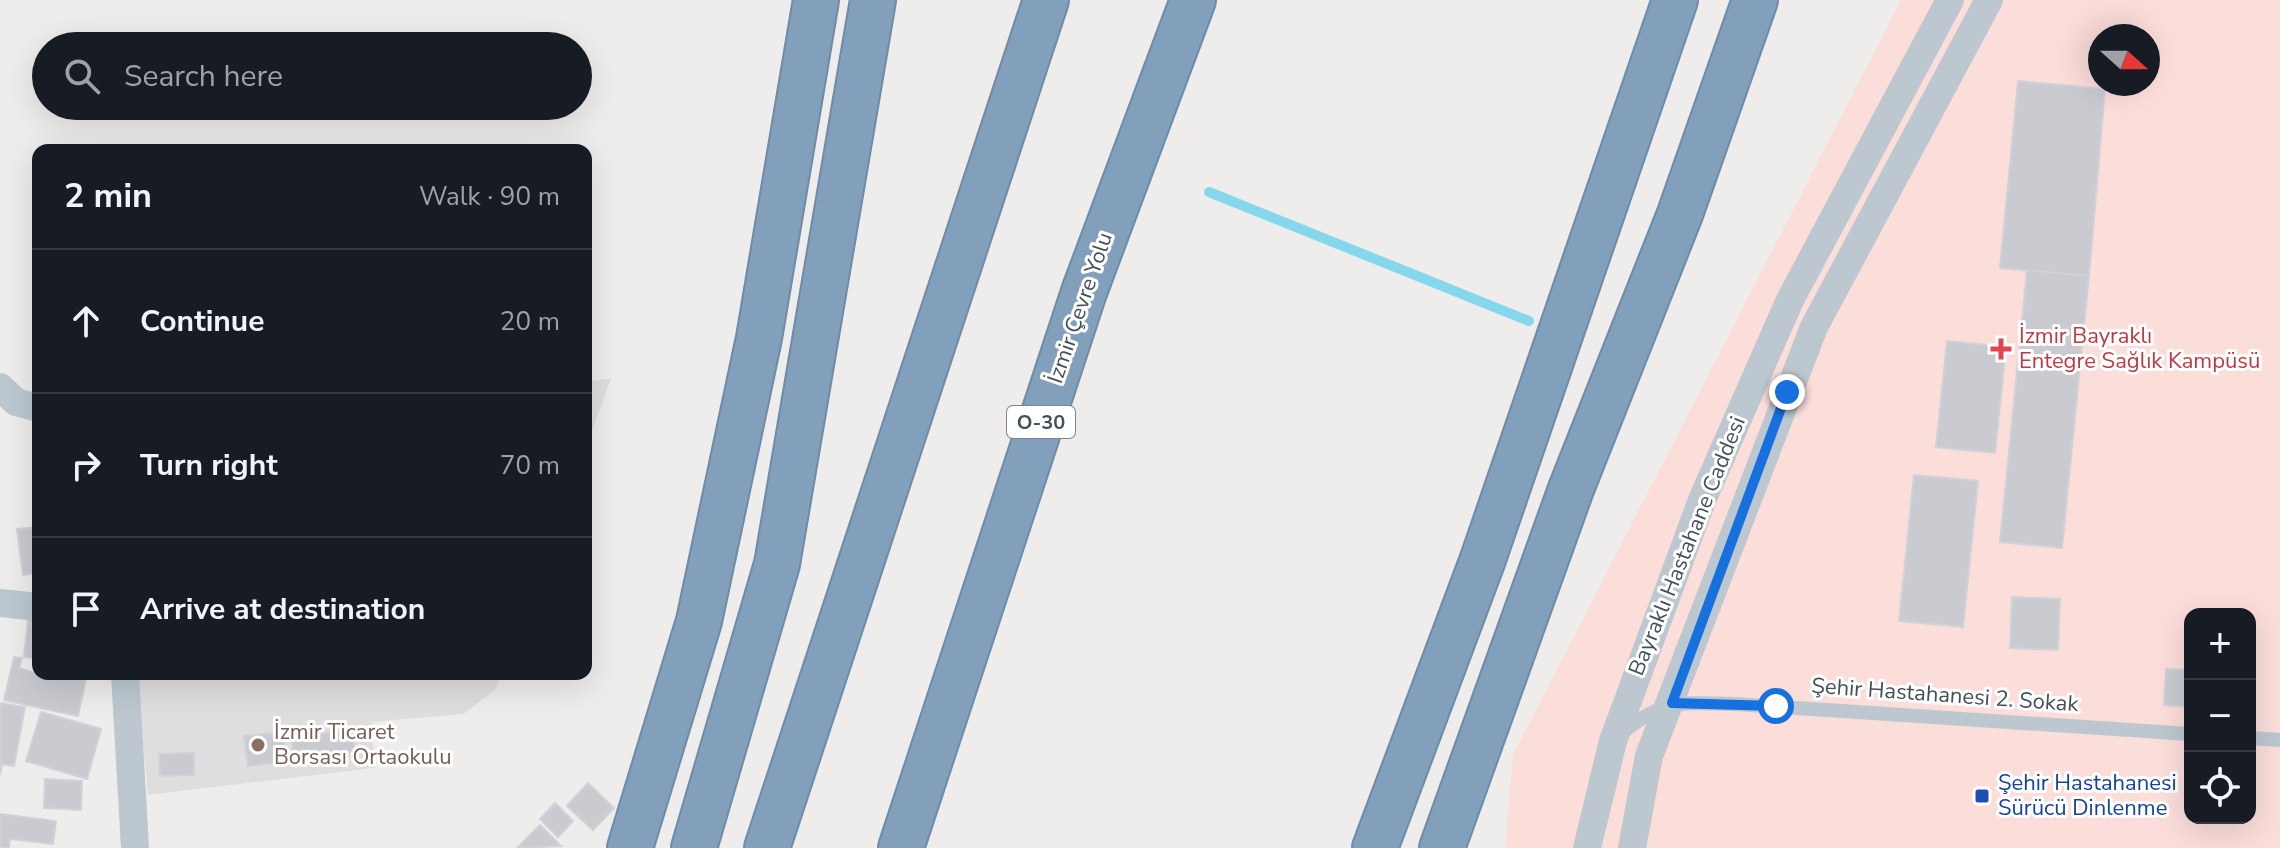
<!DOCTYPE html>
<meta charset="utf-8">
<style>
:root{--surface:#171b24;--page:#242831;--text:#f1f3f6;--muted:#9ea1a6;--line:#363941}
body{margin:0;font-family:"Nunito Sans",sans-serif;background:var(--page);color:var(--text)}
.controls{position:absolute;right:24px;bottom:24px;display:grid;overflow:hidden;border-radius:16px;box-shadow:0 8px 32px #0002}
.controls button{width:72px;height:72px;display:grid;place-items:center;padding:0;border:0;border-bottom:2px solid var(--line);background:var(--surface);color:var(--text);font:40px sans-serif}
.compass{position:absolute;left:2088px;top:24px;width:72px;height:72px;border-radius:50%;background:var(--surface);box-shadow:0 8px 32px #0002;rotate:111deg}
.stop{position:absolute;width:24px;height:24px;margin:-18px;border:6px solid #1671df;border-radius:50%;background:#fff}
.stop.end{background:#1671df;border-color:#fff;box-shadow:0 2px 8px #0008}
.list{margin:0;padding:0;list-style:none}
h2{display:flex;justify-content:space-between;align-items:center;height:104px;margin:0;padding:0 32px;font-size:34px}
h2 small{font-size:26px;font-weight:400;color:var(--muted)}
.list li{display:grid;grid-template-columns:52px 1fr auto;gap:24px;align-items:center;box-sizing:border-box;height:144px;padding:0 32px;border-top:2px solid var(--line)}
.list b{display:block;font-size:30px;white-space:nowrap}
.list em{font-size:26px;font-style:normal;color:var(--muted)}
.icon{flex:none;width:44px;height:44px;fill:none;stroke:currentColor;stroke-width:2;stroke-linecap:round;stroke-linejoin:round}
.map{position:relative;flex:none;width:2280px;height:848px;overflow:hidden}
.search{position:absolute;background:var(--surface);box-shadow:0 8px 32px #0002;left:32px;top:32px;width:560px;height:88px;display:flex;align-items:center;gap:20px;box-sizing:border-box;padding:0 28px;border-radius:44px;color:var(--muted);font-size:30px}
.panel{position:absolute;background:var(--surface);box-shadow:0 8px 32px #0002;left:32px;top:144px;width:560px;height:536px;border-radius:16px}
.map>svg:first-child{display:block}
.education{fill:#e0ddde}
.medical{fill:#fbddda;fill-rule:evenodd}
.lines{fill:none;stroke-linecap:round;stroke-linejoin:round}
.stream{stroke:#85d8ec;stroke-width:10}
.building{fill:#c9cbd1;stroke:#d0d2d8;stroke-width:2}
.motorway-casing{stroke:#6e8ba8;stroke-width:48}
.service{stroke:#bcc7cf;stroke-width:14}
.minor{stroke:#bcc7cf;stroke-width:28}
.motorway{stroke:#82a0bc;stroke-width:44}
.route{stroke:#1671df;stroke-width:10}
.health-dot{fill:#e0444e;stroke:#fff;stroke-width:3}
.education-dot{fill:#8d6e63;stroke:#fff;stroke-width:3}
.transit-dot{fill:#1a4fb4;stroke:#fff;stroke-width:3}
.labels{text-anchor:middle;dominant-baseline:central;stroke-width:6;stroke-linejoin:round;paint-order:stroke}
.shield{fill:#fff;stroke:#7c848c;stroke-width:2}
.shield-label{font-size:20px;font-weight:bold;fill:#44505a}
.street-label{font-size:22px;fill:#44505a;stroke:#fff}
.health-label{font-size:22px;fill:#be3a42;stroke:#fff;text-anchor:start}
.education-label{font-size:22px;fill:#785e54;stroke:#fff;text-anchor:start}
.transit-label{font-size:22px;fill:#164399;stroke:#fff;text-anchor:start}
</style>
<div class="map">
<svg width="2280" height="848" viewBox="0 0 2280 848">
<rect width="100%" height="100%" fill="#efecec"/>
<!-- education -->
<g class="education">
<polygon points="611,378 586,447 586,382"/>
<polygon points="136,674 502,674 495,690 463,714 372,722 374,768 148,795"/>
</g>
<!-- medical -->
<path class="medical" d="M1901,0H2280V848H1505L1513,755ZM2100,36H2148V84H2100ZM2190,614H2250V818H2190Z"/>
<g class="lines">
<!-- stream -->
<polyline class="stream" points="1209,192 1529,321"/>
</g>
<!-- building -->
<g class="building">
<polygon points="2018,81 2105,89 2089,276 2000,268"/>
<polygon points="2027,270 2089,276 2062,548 2000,542"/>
<polygon points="1947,341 2006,347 1995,453 1936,447"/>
<polygon points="1914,475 1978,481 1963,627 1899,621"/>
<polygon points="38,527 38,573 23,575 17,529"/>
<polygon points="2012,597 2060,599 2058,650 2010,648"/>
<polygon points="29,611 38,612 38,659 24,657"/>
<polygon points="14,657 22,658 19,668 38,674 87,674 78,716 4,700"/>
<polygon points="2166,669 2190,670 2190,707 2164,705"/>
<polygon points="0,703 25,707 14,766 2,764 0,775"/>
<polygon points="41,712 101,729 87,779 26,761"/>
<polygon points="352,729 355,751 294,760 291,738"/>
<polygon points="283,732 286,762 248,766 244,736"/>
<polygon points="194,753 194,775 160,776 159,754"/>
<polygon points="45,779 82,781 81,810 44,808"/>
<polygon points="588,783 614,808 593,830 567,806"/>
<polygon points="555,803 573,821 558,837 540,819"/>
<polygon points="0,814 56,821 53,844 10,839 9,848 0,848"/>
<polygon points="540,825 561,846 517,848"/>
</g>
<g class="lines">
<!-- motorway casing -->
<g class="motorway-casing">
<g id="motorway">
<polyline points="630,848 699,621 759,338 816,0"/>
<polyline points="694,848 777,564 873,0"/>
<polyline points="767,848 1046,0"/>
<polyline points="901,848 1084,292 1193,0"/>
<polyline points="1375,848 1483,559 1675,0"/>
<polyline points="1442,848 1571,489 1680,214 1755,0"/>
</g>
</g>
<!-- service -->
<g class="service">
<path d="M1622,733C1664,698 1684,703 1735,704L2190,734"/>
<polyline points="2250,738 2280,740"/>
</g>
<!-- minor -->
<g class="minor">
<polyline points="0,387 16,402 38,408"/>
<polyline points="0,603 38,607"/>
<polyline points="125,674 135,848"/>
<polyline points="1587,848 1613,741 1702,500 1790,300 1950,0"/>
<polyline points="1632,848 1649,756 1814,327 1989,0"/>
</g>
<!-- motorway -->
<use href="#motorway" class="motorway"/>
</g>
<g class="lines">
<!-- route -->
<polyline class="route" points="1776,706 1672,703 1787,392"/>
</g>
<!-- markers -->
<path class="health-dot" d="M1997 337h8v8h8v8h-8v8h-8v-8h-8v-8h8z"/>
<circle class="education-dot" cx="258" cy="745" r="8"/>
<rect class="transit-dot" x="1974" y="788" width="16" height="16" rx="4"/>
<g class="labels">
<!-- shield labels -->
<rect class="shield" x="1007" y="406" width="68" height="32" rx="6"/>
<g class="shield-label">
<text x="1041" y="422">O-30</text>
</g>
<!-- street labels -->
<g class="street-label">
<text transform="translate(1080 308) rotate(-71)">İzmir Çevre Yolu</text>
<text transform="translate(1687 546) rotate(-68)">Bayraklı Hastahane Caddesi</text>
<text transform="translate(1945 695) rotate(4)">Şehir Hastahanesi 2. Sokak</text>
</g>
<!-- health labels -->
<g class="health-label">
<text x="2019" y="336">İzmir Bayraklı<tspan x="2019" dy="25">Entegre Sağlık Kampüsü</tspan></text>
</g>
<!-- education labels -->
<g class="education-label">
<text x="274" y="732">İzmir Ticaret<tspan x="274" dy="25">Borsası Ortaokulu</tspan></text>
</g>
<!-- transit labels -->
<g class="transit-label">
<text x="1998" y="783">Şehir Hastahanesi<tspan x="1998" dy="25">Sürücü Dinlenme</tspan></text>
</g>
</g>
</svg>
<div class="controls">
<button>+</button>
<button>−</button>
<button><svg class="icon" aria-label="locate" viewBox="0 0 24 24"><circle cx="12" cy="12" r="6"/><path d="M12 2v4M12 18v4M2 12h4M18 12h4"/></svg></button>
</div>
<svg class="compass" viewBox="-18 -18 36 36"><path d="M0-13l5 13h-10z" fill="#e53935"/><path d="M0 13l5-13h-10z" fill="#9ea1a6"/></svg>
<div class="stop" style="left:1776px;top:706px"></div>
<div class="stop end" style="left:1787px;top:392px"></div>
<div class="search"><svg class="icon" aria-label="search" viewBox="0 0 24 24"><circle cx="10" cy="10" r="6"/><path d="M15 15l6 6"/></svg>Search here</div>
<section class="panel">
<h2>2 min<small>Walk · 90 m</small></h2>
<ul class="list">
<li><svg class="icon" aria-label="ahead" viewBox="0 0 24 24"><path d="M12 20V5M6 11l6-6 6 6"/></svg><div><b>Continue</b></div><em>20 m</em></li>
<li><svg class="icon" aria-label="right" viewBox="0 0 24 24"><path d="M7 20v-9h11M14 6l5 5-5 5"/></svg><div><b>Turn right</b></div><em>70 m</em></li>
<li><svg class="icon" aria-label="arrive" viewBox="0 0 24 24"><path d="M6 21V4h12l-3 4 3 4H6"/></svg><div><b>Arrive at destination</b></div></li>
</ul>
</section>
</div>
